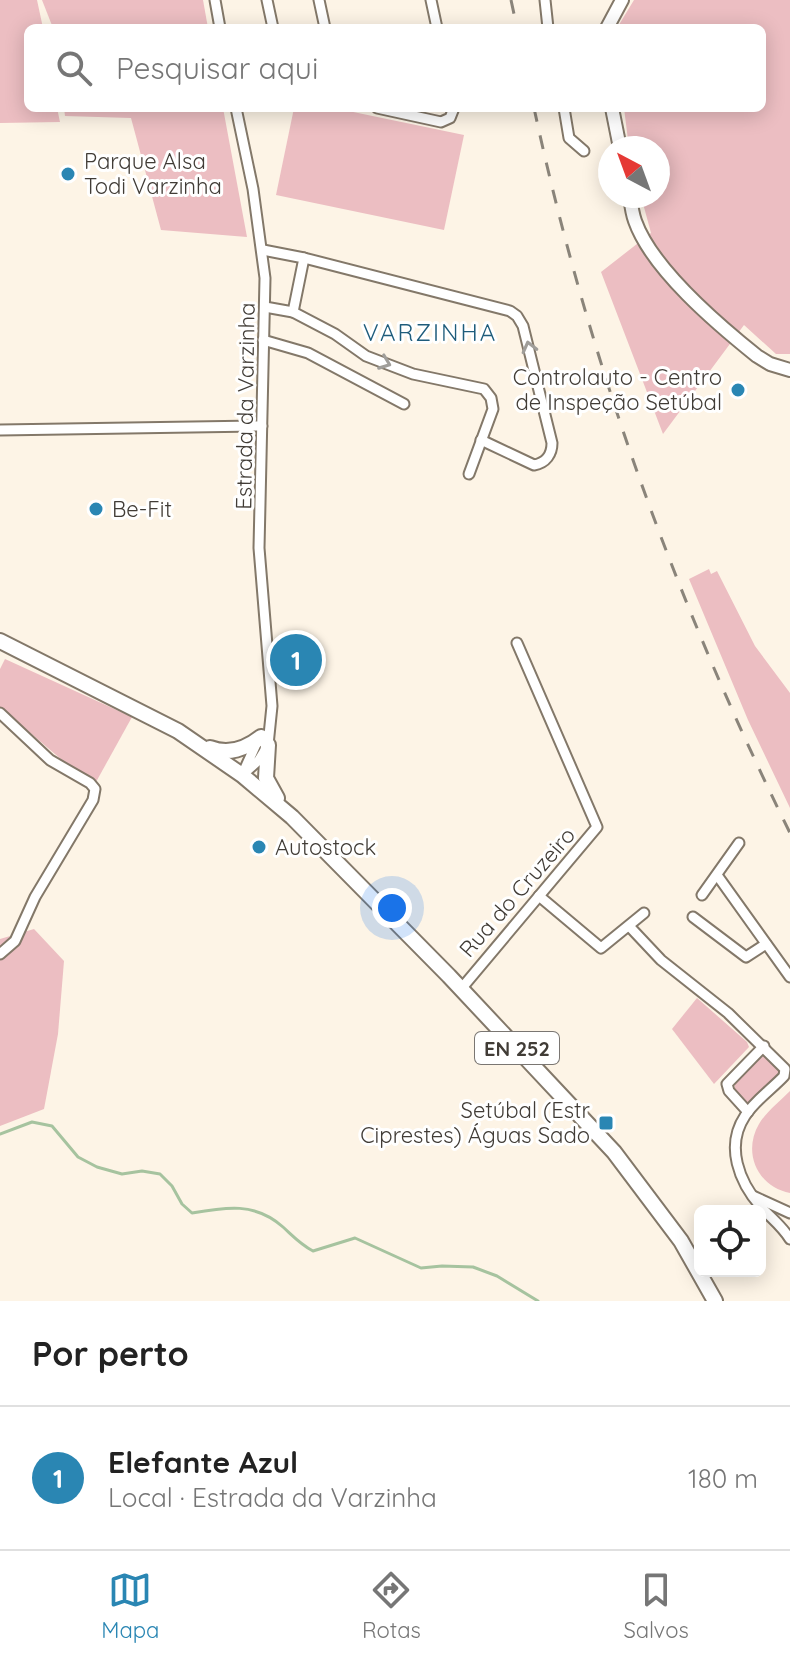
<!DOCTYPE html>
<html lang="pt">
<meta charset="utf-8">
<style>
:root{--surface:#fff;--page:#f2f2f2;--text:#222;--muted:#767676;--line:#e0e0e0;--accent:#2a86b3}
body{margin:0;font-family:Quicksand,sans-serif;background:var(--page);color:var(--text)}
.controls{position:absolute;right:24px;bottom:24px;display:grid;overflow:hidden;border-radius:12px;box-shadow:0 4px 20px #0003}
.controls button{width:72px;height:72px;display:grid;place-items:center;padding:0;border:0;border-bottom:2px solid var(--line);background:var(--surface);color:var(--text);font:40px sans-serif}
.compass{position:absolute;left:598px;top:136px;width:72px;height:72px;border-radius:50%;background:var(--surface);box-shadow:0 4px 20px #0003;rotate:319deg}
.you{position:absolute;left:392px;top:908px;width:28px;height:28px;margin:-20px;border:6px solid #fff;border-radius:50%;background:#1a73e8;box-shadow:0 0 0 12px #1a73e833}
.badge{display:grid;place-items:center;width:52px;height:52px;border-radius:50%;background:var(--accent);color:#fff;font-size:26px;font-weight:700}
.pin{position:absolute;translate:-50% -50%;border:4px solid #fff;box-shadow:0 2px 8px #0006}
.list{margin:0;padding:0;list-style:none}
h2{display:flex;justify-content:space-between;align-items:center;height:104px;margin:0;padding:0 32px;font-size:34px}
h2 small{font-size:26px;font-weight:400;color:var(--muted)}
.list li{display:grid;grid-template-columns:52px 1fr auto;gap:24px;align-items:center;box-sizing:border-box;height:144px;padding:0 32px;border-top:2px solid var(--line)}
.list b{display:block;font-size:30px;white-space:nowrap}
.list p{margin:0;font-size:26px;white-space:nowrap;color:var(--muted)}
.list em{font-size:26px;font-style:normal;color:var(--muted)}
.icon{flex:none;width:44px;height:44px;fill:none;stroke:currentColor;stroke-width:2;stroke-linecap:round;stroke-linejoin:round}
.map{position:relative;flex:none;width:790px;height:1301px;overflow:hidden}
.search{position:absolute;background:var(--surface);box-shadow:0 4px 20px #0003;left:24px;right:24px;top:24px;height:88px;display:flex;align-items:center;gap:20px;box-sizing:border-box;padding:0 28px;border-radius:12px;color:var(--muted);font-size:30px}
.sheet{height:248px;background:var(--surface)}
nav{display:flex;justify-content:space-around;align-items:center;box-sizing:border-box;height:112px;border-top:2px solid var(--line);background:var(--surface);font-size:22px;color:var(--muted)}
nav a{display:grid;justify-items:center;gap:4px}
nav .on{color:var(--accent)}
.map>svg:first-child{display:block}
.green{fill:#ecbec2}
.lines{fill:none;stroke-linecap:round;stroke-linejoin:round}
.stream{stroke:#a6c39f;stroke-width:3}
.minor-casing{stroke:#837869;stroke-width:13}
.tertiary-casing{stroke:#837869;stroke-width:16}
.primary-casing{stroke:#837869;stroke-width:18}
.minor{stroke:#fff;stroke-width:9}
.tertiary{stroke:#fff;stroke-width:12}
.primary{stroke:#fff;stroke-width:14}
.rail{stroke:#8a847a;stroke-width:3;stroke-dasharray:14 14;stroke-linecap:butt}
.oneway{stroke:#a09e9a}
.poi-dot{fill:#2a86b3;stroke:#fff;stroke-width:3}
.labels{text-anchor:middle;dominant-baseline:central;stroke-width:6;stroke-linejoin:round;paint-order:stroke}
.shield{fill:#fff;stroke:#7a7672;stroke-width:2}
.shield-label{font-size:20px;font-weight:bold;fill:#413c36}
.poi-label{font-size:22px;fill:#413c36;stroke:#fff;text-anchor:start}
.street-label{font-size:22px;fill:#413c36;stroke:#fff}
.neighbourhood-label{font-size:24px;letter-spacing:2px;fill:#1e5c7b;stroke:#fff}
</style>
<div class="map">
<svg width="790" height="1301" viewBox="0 0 790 1301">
<rect width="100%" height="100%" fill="#fdf4e6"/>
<!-- green -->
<g class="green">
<polygon points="0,0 37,0 43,28 28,28 28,108 57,108 60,122 0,123"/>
<polygon points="42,0 203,0 208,28 53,28"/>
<polygon points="634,0 790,0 790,354 776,354 744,325 663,434 601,272 651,233 641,196 658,196 658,148 629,148 624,108 762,108 762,28 617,28"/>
<polygon points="64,108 223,108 247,237 161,230 131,118 65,116"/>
<polygon points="294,108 334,108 464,135 444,230 276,195"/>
<polygon points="709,569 711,574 717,571 755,646 790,693 790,808 748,720 689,579"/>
<polygon points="5,659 132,717 96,782 69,766 0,707 0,669"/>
<polygon points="34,929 64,961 58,1034 44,1109 0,1126 0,939"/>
<polygon points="697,998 747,1042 749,1047 714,1084 672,1029"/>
<path d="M763,1056C771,1057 780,1067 780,1075L751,1102L748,1103L735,1089L734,1082Z"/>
<path d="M790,1091V1193C758,1187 742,1153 759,1124C766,1112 780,1101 790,1091Z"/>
</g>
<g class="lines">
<!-- stream -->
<path class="stream" d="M0,1134L32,1122L52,1126L78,1157L97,1167L122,1174L142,1171L160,1174L172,1186L182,1204L192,1213C226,1207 255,1202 283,1227C294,1237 300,1244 313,1251L355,1238L421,1268L442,1266L473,1267L497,1276L538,1301"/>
<!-- minor casing -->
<g class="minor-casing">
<g id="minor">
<polyline points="215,0 220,28"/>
<polyline points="267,0 273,28"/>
<polyline points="319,0 325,28"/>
<polyline points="431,0 437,28"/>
<polyline points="545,0 548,28"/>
<polyline points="236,108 253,189 265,278 259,548 272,706 268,745 259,760 242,775"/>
<polyline points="377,108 441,122 450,118 454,108"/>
<polyline points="564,108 569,138 584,151"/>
<polyline points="263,250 304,258 293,312 265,307"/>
<path d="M304,258L510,311L517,316L523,326L552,443C552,454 546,463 534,465L481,440"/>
<polyline points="293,312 335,334 366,356 413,374 484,389 491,398 493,409 469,474"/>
<polyline points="263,340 308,353 404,404"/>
<polyline points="0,430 262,426"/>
<polyline points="0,713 50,760 90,783 95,789 93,800 35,897 15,941 0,954"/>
<polyline points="242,775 257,742"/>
<polyline points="717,875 790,977"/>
<polyline points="702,895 739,843"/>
<polyline points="539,896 601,948 644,913"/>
<polyline points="693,917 746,957 766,944"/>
<path d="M629,926L661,960L728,1013L785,1069L784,1076C772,1089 754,1101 745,1116C725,1146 739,1182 761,1207C771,1218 782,1226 790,1239"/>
<polyline points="461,989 597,827 517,643"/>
<polyline points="748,1112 729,1091 727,1084 764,1046"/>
<polyline points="753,1196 790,1213"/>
</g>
</g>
<!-- tertiary casing -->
<g class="tertiary-casing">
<g id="tertiary">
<polyline points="607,28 622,0"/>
<polyline points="612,108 620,148"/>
<path d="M630,196C631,204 632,213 635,221C652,269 717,324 757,356L770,364L790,370"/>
</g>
</g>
<!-- primary casing -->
<g class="primary-casing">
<g id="primary">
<polyline points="0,641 178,731 242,775 292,817 449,976 614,1152 681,1241 715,1301"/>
<polyline points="268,745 266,778 277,798"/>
<path d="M210,748C228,755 246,749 261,737"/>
</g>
</g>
<!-- minor -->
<use href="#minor" class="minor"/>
<!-- tertiary -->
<use href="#tertiary" class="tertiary"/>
<!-- primary -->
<use href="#primary" class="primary"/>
<!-- rail -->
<g class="rail">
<polyline points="511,0 517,28"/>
<path d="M534,108C588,360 676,602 790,833"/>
</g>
</g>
<!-- one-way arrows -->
<defs><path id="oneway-chevron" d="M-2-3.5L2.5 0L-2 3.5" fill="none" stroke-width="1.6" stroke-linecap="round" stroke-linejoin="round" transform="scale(2)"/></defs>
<g class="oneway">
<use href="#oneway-chevron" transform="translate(529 347) rotate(-104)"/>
<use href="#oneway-chevron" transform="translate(385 363) rotate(21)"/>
</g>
<!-- markers -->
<g class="poi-dot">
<circle cx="68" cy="174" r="8"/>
<circle cx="738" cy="390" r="8"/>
<circle cx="96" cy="509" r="8"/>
<circle cx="259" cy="847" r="8"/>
<rect x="598" y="1115" width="16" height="16" rx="4"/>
</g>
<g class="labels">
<!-- shield labels -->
<rect class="shield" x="475" y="1032" width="84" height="32" rx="6"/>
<g class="shield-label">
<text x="517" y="1048">EN 252</text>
</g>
<!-- poi labels -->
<g class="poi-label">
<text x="84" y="161">Parque Alsa<tspan x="84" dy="25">Todi Varzinha</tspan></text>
<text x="722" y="377" text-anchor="end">Controlauto - Centro<tspan x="722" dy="25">de Inspeção Setúbal</tspan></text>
<text x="112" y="509">Be-Fit</text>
<text x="275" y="847">Autostock</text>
<text x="590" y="1110" text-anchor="end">Setúbal (Estr<tspan x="590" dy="25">Ciprestes) Águas Sado</tspan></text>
</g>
<!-- street labels -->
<g class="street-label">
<text transform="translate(245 406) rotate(-89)">Estrada da Varzinha</text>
<text transform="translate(517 892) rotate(-49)">Rua do Cruzeiro</text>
</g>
<!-- neighbourhood labels -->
<g class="neighbourhood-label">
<text x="430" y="332">VARZINHA</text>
</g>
</g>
</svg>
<div class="controls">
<button><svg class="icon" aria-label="locate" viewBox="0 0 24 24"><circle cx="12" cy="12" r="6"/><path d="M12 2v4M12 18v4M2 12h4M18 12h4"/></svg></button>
</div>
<svg class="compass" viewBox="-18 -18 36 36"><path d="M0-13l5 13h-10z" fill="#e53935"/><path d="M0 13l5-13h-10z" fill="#767676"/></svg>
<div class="you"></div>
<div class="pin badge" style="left:296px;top:660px">1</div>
<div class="search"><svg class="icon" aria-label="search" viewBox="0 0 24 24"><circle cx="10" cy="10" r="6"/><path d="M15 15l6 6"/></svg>Pesquisar aqui</div>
</div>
<section class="sheet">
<h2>Por perto<small></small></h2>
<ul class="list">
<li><span class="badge">1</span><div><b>Elefante Azul</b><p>Local · Estrada da Varzinha</p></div><em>180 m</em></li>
</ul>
</section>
<nav>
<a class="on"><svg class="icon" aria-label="map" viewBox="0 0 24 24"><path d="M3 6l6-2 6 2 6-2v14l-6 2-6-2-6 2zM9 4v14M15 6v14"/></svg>Mapa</a>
<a><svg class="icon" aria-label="directions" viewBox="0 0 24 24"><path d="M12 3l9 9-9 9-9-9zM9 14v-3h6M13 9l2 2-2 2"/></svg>Rotas</a>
<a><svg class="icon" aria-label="saved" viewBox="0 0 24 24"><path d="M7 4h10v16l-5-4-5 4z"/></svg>Salvos</a>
</nav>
